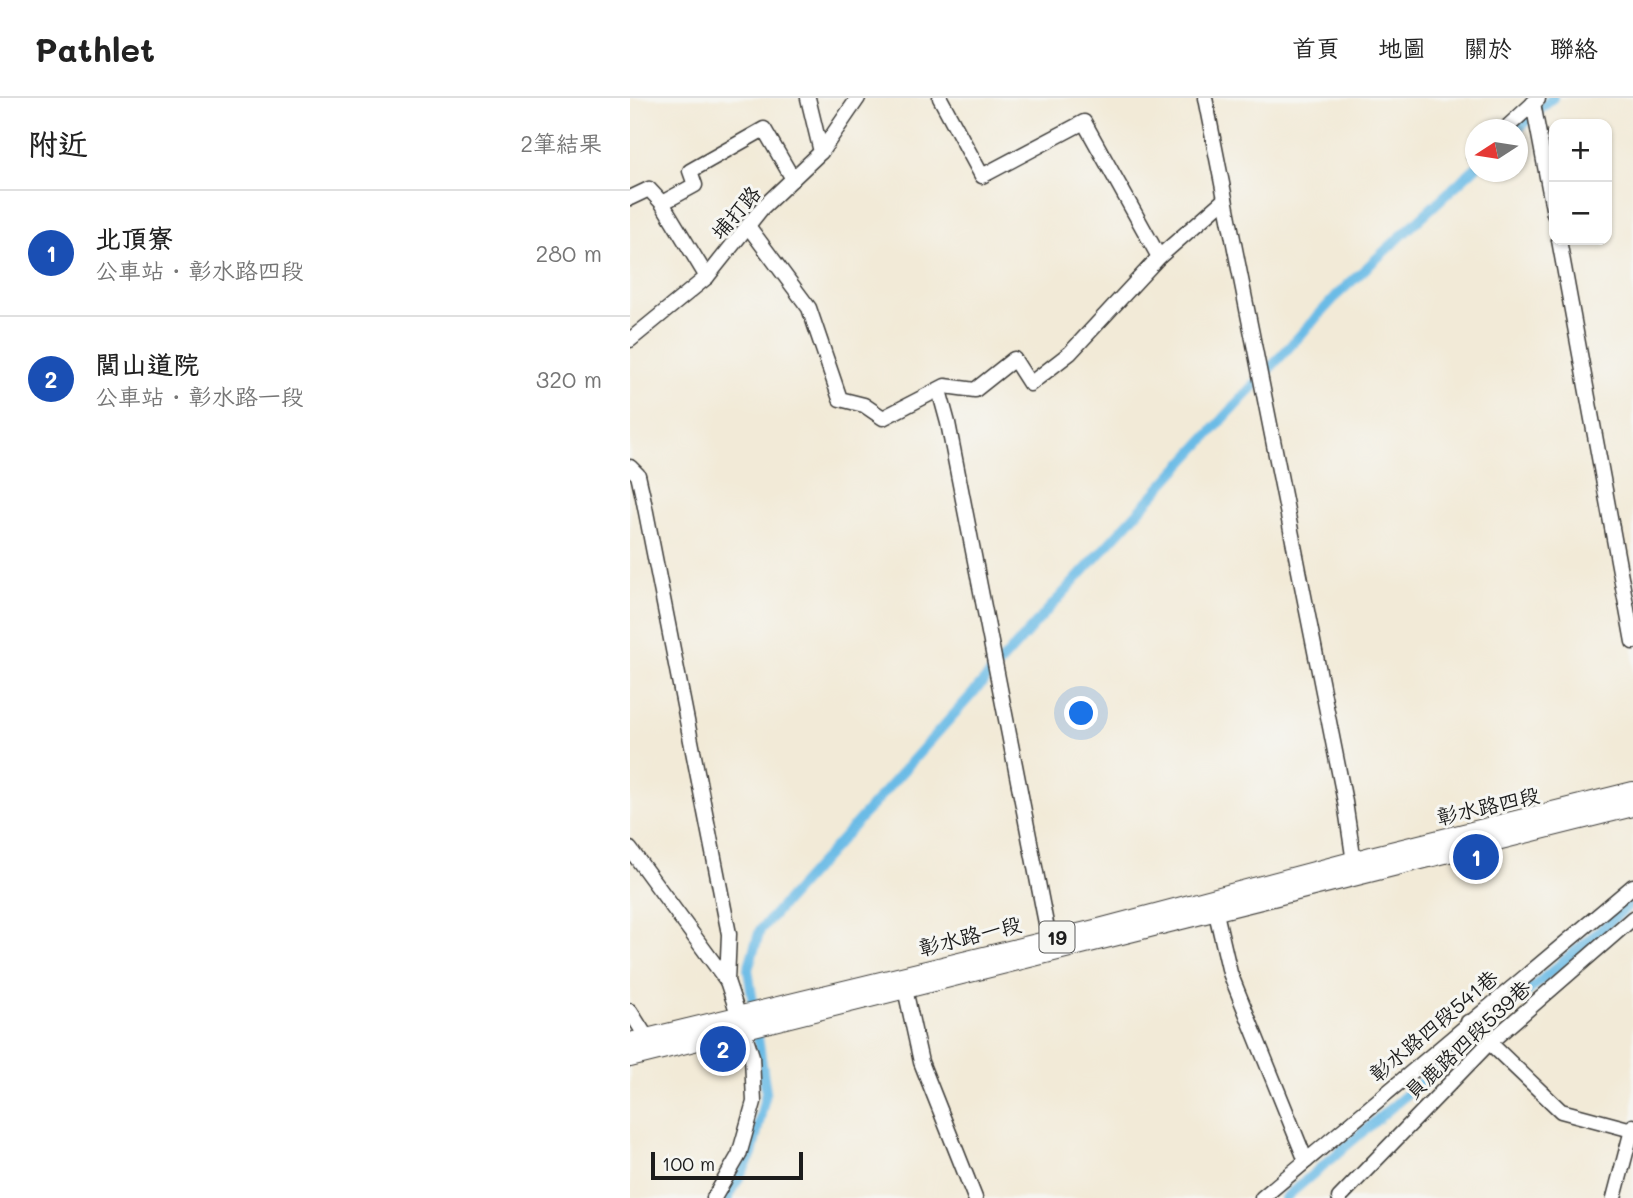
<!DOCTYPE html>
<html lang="zh-TW">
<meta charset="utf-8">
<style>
:root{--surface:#fff;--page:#f6f6f6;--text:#222;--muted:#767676;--line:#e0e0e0;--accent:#d1495b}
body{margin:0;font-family:Mali,"LXGW WenKai TC",sans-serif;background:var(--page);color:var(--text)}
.controls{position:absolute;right:21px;top:21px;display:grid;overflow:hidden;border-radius:14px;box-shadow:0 2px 5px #0004}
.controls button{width:63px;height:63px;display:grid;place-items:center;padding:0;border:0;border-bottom:2px solid var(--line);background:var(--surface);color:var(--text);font:35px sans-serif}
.compass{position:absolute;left:835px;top:21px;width:63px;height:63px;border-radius:50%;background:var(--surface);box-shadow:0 2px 5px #0004;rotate:258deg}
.scale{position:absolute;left:21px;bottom:18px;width:152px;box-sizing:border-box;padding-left:7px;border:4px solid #1c1c1c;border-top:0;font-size:19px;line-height:24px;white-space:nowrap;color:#1c1c1c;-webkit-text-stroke:5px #f6f6f2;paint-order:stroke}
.you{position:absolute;left:452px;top:616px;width:24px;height:24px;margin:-18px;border:5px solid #fff;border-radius:50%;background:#1a73e8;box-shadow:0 0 0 10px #1a73e833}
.badge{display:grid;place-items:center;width:46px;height:46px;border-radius:50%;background:var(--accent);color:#fff;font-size:23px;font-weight:700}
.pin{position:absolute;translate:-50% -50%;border:4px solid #fff;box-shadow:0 2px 7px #0006}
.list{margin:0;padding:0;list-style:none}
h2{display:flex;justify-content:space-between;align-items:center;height:91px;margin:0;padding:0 28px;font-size:30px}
h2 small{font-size:23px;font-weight:400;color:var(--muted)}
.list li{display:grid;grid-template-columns:46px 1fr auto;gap:21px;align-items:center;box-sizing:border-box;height:126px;padding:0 28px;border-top:2px solid var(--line)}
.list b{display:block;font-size:26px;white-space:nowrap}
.list p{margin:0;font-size:23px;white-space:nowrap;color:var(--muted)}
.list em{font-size:23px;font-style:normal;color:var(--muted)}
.map{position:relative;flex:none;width:1003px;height:1100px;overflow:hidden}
header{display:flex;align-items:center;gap:42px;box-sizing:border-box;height:98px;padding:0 35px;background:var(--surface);border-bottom:2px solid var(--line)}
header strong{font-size:33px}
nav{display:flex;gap:38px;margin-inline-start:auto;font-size:24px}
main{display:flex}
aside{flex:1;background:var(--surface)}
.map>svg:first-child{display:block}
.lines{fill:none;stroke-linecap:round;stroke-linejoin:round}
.canal{stroke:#6abbe6;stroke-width:10}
.minor-casing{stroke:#3c3b38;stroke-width:17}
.major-casing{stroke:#3c3b38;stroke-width:20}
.minor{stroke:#fff;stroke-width:14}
.major{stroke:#fff;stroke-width:18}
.labels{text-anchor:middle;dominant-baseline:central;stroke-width:6;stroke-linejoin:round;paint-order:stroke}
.shield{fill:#f6f6f2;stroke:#5d5d5c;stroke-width:2}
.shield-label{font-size:19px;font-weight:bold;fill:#1c1c1c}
.street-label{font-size:21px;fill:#1c1c1c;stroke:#f6f6f2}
</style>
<header>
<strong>Pathlet</strong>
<nav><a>首頁</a><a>地圖</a><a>關於</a><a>聯絡</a></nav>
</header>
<main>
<aside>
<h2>附近<small>2筆結果</small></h2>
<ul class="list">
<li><span class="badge" style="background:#1a4fb4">1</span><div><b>北頂寮</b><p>公車站 · 彰水路四段</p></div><em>280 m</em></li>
<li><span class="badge" style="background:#1a4fb4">2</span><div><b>閭山道院</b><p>公車站 · 彰水路一段</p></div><em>320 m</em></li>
</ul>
</aside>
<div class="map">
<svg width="1003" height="1100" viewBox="0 0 1003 1100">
<rect width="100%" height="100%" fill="#f6f6f2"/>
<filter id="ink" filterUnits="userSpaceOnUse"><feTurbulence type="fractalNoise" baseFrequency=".0143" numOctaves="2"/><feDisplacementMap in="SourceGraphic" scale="14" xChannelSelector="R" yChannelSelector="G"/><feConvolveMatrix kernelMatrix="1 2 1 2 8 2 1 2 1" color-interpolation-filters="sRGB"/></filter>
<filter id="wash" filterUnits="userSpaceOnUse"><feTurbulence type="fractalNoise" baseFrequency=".00686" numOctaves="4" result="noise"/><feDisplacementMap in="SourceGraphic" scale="28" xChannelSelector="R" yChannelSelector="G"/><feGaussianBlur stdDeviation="1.57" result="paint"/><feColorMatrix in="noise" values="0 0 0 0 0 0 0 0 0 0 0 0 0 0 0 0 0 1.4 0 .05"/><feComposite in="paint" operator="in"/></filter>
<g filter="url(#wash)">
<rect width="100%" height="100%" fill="#f2ead7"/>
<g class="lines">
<!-- canal -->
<g class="canal">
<polyline points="887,32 923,0"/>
<polyline points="98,1100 122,1056 136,994 118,871 130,832 416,514 708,196 846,69"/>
<polyline points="655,1100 1003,804"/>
</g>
</g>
</g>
<g filter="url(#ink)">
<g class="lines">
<!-- minor casing -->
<g class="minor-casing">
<g id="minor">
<polyline points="178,0 191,54"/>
<polyline points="310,0 352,78 454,24 529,159"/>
<polyline points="575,0 715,704 725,771"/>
<polyline points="903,5 924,116"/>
<polyline points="874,32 908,1"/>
<polyline points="844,59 846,58"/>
<polyline points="0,100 19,91 32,105 77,179"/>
<polyline points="32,105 65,87 60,73 134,31 163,81"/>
<polyline points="118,128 179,210 210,301 234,307 253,320 315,288 345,292 384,261 400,286 440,255 529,159 595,101"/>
<polyline points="929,142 1003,544"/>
<polyline points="0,242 77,179 132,110 191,54 228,0"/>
<polyline points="309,292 318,325 421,851"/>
<polyline points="0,369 8,377 13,399 99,836 97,883 122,958 124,1004 109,1057 84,1100"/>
<polyline points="0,751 97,883"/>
<polyline points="586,815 600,875 676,1063"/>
<polyline points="275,891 291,964 345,1100"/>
<polyline points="0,913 17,940"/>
<polyline points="838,924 931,1013 1002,1032"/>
<polyline points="632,1100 1003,788"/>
<polyline points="709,1100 858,946 1003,820"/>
<polyline points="984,1100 1003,1028"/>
</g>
</g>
<!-- major casing -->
<g class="major-casing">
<g id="major">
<polyline points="0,944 469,830 741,758 1003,693"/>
<polyline points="0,960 1003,709"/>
</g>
</g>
<!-- minor -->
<use href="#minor" class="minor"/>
<!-- major -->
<use href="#major" class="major"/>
</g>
</g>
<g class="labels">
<!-- shield labels -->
<rect class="shield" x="409.5" y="823.5" width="35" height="31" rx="5"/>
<g class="shield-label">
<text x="427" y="839">19</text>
</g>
<!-- street labels -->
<g class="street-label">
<text transform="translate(105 114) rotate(-49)">埔打路</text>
<text transform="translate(858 707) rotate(-13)">彰水路四段</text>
<text transform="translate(340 837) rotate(-14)">彰水路一段</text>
<text transform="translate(803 927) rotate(-40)">彰水路四段541巷</text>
<text transform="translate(837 941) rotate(-43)">員鹿路四段539巷</text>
</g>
</g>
</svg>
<div class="controls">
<button>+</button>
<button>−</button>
</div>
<svg class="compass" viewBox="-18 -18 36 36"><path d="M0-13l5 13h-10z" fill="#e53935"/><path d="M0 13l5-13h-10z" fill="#767676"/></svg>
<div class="scale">100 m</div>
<div class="you"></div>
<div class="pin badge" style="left:846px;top:759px;background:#1a4fb4">1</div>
<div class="pin badge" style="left:93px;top:951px;background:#1a4fb4">2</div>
</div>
</main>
